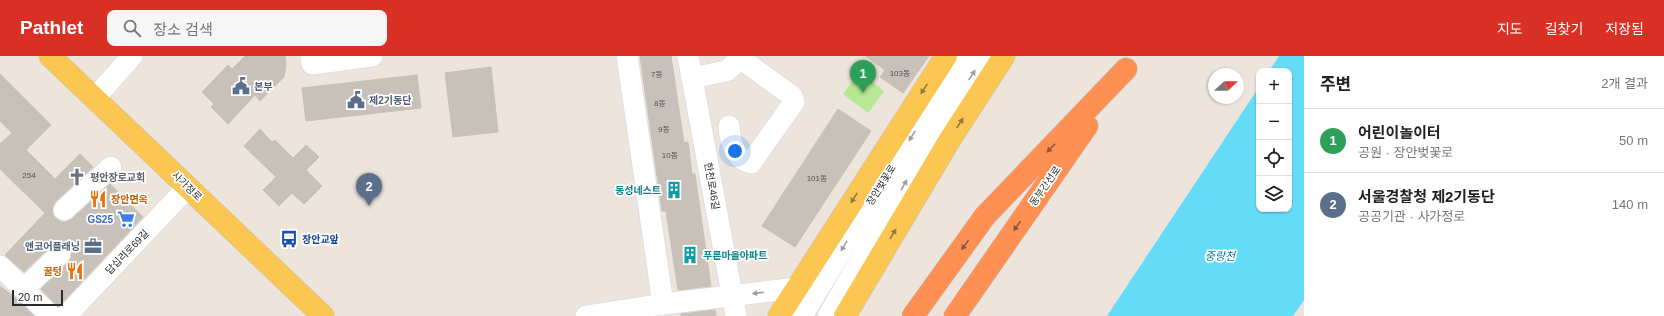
<!DOCTYPE html>
<html lang="ko">
<meta charset="utf-8">
<style>
:root{--surface:#fff;--page:#f6f6f6;--text:#222;--muted:#767676;--line:#e0e0e0;--accent:#d93025}
body{margin:0;font-family:Helvetica,"Noto Sans KR",sans-serif;background:var(--page);color:var(--text)}
.controls{position:absolute;right:12px;top:12px;display:grid;overflow:hidden;border-radius:8px;box-shadow:0 1px 3px #0004}
.controls button{width:36px;height:36px;display:grid;place-items:center;padding:0;border:0;border-bottom:1px solid var(--line);background:var(--surface);color:var(--text);font:20px sans-serif}
.compass{position:absolute;left:1208px;top:12px;width:36px;height:36px;border-radius:50%;background:var(--surface);box-shadow:0 1px 3px #0004;rotate:68deg}
.scale{position:absolute;left:12px;bottom:10px;width:51px;box-sizing:border-box;padding-left:4px;border:2px solid #2a2a2a;border-top:0;font-size:11px;line-height:14px;white-space:nowrap;color:#2a2a2a;-webkit-text-stroke:3px #fff;paint-order:stroke}
.you{position:absolute;left:735px;top:95px;width:14px;height:14px;margin:-10px;border:3px solid #fff;border-radius:50%;background:#1a73e8;box-shadow:0 0 0 6px #1a73e833}
.badge{display:grid;place-items:center;width:26px;height:26px;border-radius:50%;background:var(--accent);color:#fff;font-size:13px;font-weight:700}
.pin{position:absolute;translate:-50% -33px;filter:drop-shadow(0 1px 2px #0008)}
.pin::after{content:'';position:absolute;top:21px;width:14px;height:12px;background:inherit;clip-path:polygon(0 0,100% 0,50% 100%)}
.list{margin:0;padding:0;list-style:none}
h2{display:flex;justify-content:space-between;align-items:center;height:52px;margin:0;padding:0 16px;font-size:17px}
h2 small{font-size:13px;font-weight:400;color:var(--muted)}
.list li{display:grid;grid-template-columns:26px 1fr auto;gap:12px;align-items:center;box-sizing:border-box;height:64px;padding:0 16px;border-top:1px solid var(--line)}
.list b{display:block;font-size:15px;white-space:nowrap}
.list p{margin:0;font-size:13px;white-space:nowrap;color:var(--muted)}
.list em{font-size:13px;font-style:normal;color:var(--muted)}
.icon{flex:none;width:22px;height:22px;fill:none;stroke:currentColor;stroke-width:2;stroke-linecap:round;stroke-linejoin:round}
.map{position:relative;flex:none;width:1304px;height:260px;overflow:hidden}
header{display:flex;align-items:center;gap:24px;box-sizing:border-box;height:56px;padding:0 20px;background:var(--accent);color:#fff}
header strong{font-size:19px}
nav{display:flex;gap:22px;margin-inline-start:auto;font-size:14px}
.search{width:280px;height:36px;background:var(--page);display:flex;align-items:center;gap:10px;box-sizing:border-box;padding:0 14px;border-radius:8px;color:var(--muted);font-size:15px}
main{display:flex}
aside{flex:1;background:var(--surface)}
.map>svg:first-child{display:block}
.green{fill:#b7e893}
.water{fill:#65dcf7}
.building{fill:#c8c1ba;stroke:#c9c0b4}
.lines{fill:none;stroke-linecap:round;stroke-linejoin:round}
.minor-casing{stroke:#d0d5e4;stroke-width:22}
.major-casing{stroke:#c3c3c3;stroke-width:23}
.highway-casing{stroke:#c3c3c3;stroke-width:23}
.minor{stroke:#fff;stroke-width:21}
.major{stroke:#fbc652;stroke-width:22}
.highway{stroke:#ff9054;stroke-width:22}
.oneway{fill:#9f9f9f}
.oneway2{fill:#92783e}
.oneway3{fill:#8a583d}
.labels{text-anchor:middle;dominant-baseline:central;stroke-width:3.5;stroke-linejoin:round;paint-order:stroke}
.number-label{font-size:8px;fill:#52504e}
.service-label{font-size:10px;font-weight:bold;fill:#4e5e75;stroke:#fff;text-anchor:start}
.worship-label{font-size:10px;font-weight:bold;fill:#5b616d;stroke:#fff;text-anchor:start}
.street-label{font-size:10px;fill:#2a2a2a;stroke:#fff}
.culture-label{font-size:10px;font-weight:bold;fill:#0d838f;stroke:#fff;text-anchor:end}
.food-label{font-size:10px;font-weight:bold;fill:#c56008;stroke:#fff;text-anchor:start}
.shop-label{font-size:10px;font-weight:bold;fill:#366cbe;stroke:#fff;text-anchor:end}
.transit-label{font-size:10px;font-weight:bold;fill:#164399;stroke:#fff;text-anchor:start}
.water-label{font-size:11px;font-style:italic;fill:#037aa4;stroke:#fff}
</style>
<header>
<strong>Pathlet</strong>
<div class="search"><svg class="icon" aria-label="search" viewBox="0 0 24 24"><circle cx="10" cy="10" r="6"/><path d="M15 15l6 6"/></svg>장소 검색</div>
<nav><a>지도</a><a>길찾기</a><a>저장됨</a></nav>
</header>
<main>
<div class="map">
<svg width="1304" height="260" viewBox="0 0 1304 260">
<rect width="100%" height="100%" fill="#ede4db"/>
<!-- green -->
<polygon class="green" points="859,16 884,35 868,57 843,38"/>
<!-- water -->
<polygon class="water" points="1279,0 1304,0 1304,244 1293,260 1107,260 1259,31 1259,153 1289,153 1289,15 1269,15"/>
<!-- building -->
<g class="building">
<polygon points="245,0 285,0 286,10 284,21 260,45 255,39 228,68 211,51 214,48 202,36 228,9 232,13"/>
<polygon points="640,0 671,0 684,87 688,86 692,118 695,118 711,230 678,234 666,155 662,155"/>
<polygon points="866,0 929,0 903,37 880,21 885,14"/>
<polygon points="491,11 498,76 453,81 445,17"/>
<polygon points="0,18 51,69 26,94 55,123 80,98 93,111 56,145 53,150 52,156 55,162 61,166 66,166 72,163 110,128 143,161 58,251 41,233 69,206 71,202 72,195 68,189 64,187 57,186 52,189 24,216 5,199 45,157 0,113 0,88 12,77 0,65"/>
<polygon points="417,19 421,52 306,65 302,32"/>
<polygon points="838,53 871,75 795,191 762,170"/>
<polygon points="260,73 272,86 275,84 293,102 306,89 319,101 306,114 322,130 304,148 292,137 279,150 263,134 276,121 244,90"/>
<polygon points="0,230 18,244 34,260 0,260"/>
<polygon points="715,254 716,260 681,260 681,258"/>
</g>
<g class="lines">
<!-- minor casing -->
<g class="minor-casing">
<g id="minor">
<polyline points="311,0 312,8 372,0"/>
<polyline points="627,0 663,248"/>
<polyline points="688,0 736,260"/>
<polyline points="692,22 726,15 741,3"/>
<polyline points="95,42 132,0"/>
<path d="M729,70C730,85 734,103 751,107L794,46L792,40L737,0"/>
<polyline points="64,154 111,111"/>
<polyline points="0,210 51,260"/>
<polyline points="24,233 60,198"/>
<polyline points="66,260 188,131"/>
<polyline points="586,260 663,248 796,232"/>
<polyline points="802,260 871,146 964,0"/>
<polyline points="828,260 933,79 984,0"/>
</g>
</g>
<!-- major casing -->
<g class="major-casing">
<g id="major">
<polyline points="50,0 323,260"/>
<polyline points="779,260 946,0"/>
<polyline points="845,260 949,85 1004,0"/>
</g>
</g>
<!-- highway casing -->
<g class="highway-casing">
<g id="highway">
<polyline points="913,260 985,160 1126,13"/>
<polyline points="955,260 1087,70"/>
</g>
</g>
<!-- minor -->
<use href="#minor" class="minor"/>
<!-- major -->
<use href="#major" class="major"/>
<!-- highway -->
<use href="#highway" class="highway"/>
</g>
<!-- one-way arrows -->
<defs><path id="oneway-solid" d="M-6-.8H1V-3.2L6.5 0L1 3.2V.8H-6Z"/></defs>
<g class="oneway">
<use href="#oneway-solid" transform="translate(972 19) rotate(-57)"/>
<use href="#oneway-solid" transform="translate(912 80) rotate(122)"/>
<use href="#oneway-solid" transform="translate(904 129) rotate(-60)"/>
<use href="#oneway-solid" transform="translate(844 190) rotate(121)"/>
<use href="#oneway-solid" transform="translate(758 237) rotate(173)"/>
</g>
<g class="oneway2">
<use href="#oneway-solid" transform="translate(924 33) rotate(123)"/>
<use href="#oneway-solid" transform="translate(960 67) rotate(-57)"/>
<use href="#oneway-solid" transform="translate(854 142) rotate(123)"/>
<use href="#oneway-solid" transform="translate(893 178) rotate(-59)"/>
</g>
<g class="oneway3">
<use href="#oneway-solid" transform="translate(1051 92) rotate(134)"/>
<use href="#oneway-solid" transform="translate(1017 170) rotate(125)"/>
<use href="#oneway-solid" transform="translate(965 189) rotate(126)"/>
</g>
<!-- icons -->
<defs>
<g id="civic-bare" transform="scale(1.38)"><path d="M-.6-6.5H3V-4.5H.6V-3L4-1V1h2V6H-6V1h2V-1L-.6-3ZM-1.2 2.5V6h2.4V2.5Z" fill="#5c6f8a" stroke="#fff" stroke-width="2.5" paint-order="stroke"/></g>
<g id="church-bare" transform="scale(1.38)"><path d="M-1.2-6h2.4v3.5h3.3v2.4h-3.3V6h-2.4V-.1h-3.3v-2.4h3.3Z" fill="#6b7280" stroke="#fff" stroke-width="2.5" paint-order="stroke"/></g>
<g id="building-bare" transform="scale(1.38)"><path d="M-4-6H4V6H1V3H-1V6H-4ZM-2.5-4.3h1.7v1.8h-1.7ZM.8-4.3h1.7v1.8H.8ZM-2.5-1h1.7V.8h-1.7ZM.8-1h1.7V.8H.8Z" fill="#0f9aa8" stroke="#fff" stroke-width="2.5" paint-order="stroke"/></g>
<g id="restaurant-bare" transform="scale(1.38)"><path d="M-5-6h1v4h1v-4h1v4h1v-4h1v5L-1.5 .5V6h-2V.5L-5-1ZM5-6V6H3V1.5H1.5Q1.5-4 5-6Z" fill="#e8710a" stroke="#fff" stroke-width="2.5" paint-order="stroke"/></g>
<g id="supermarket-bare" transform="scale(1.38)"><path d="M-6-5.5h2.5l.6 2H6L4.5 2H-2.5L-4.4-4H-6ZM-1.5 3.2a1.3 1.3 0 1 0 .1 0ZM3 3.2a1.3 1.3 0 1 0 .1 0Z" fill="#3f7fe0" stroke="#fff" stroke-width="2.5" paint-order="stroke"/></g>
<g id="bus-bare" transform="scale(1.38)"><path d="M-5-6H5V4H4V6H2V4H-2V6H-4V4H-5ZM-3.5-4V0h7V-4ZM-3.5 1.2v1.5H-2V1.2ZM2 1.2v1.5H3.5V1.2Z" fill="#1a4fb4" stroke="#fff" stroke-width="2.5" paint-order="stroke"/></g>
<g id="office-bare" transform="scale(1.38)"><path d="M-6-3h4V-5.5h4V-3h4V5H-6ZM-1-4.5V-3h2v-1.5ZM-6 0V1H6V0Z" fill="#5c6f8a" stroke="#fff" stroke-width="2.5" paint-order="stroke"/></g>
</defs>
<g fill-rule="evenodd">
<use href="#civic-bare" x="241" y="30"/>
<use href="#civic-bare" x="356" y="44"/>
<use href="#church-bare" x="77" y="121"/>
<use href="#building-bare" x="674" y="134"/>
<use href="#restaurant-bare" x="98" y="143"/>
<use href="#supermarket-bare" x="126" y="163"/>
<use href="#bus-bare" x="289" y="183"/>
<use href="#office-bare" x="93" y="190"/>
<use href="#building-bare" x="690" y="199"/>
<use href="#restaurant-bare" x="75" y="215"/>
</g>
<g class="labels">
<!-- number labels -->
<g class="number-label">
<text x="900" y="17">103동</text>
<text x="657" y="18">7동</text>
<text x="660" y="47">8동</text>
<text x="664" y="73">9동</text>
<text x="670" y="99">10동</text>
<text x="29" y="119">254</text>
<text x="817" y="122">101동</text>
</g>
<!-- service labels -->
<g class="service-label">
<text x="254" y="30">본부</text>
<text x="369" y="44">제2기동단</text>
<text x="80" y="190" text-anchor="end">앤코어플래닝</text>
</g>
<!-- worship labels -->
<g class="worship-label">
<text x="90" y="121">평안장로교회</text>
</g>
<!-- street labels -->
<g class="street-label">
<text transform="translate(881 129) rotate(-58)">장안벚꽃로</text>
<text transform="translate(187 130) rotate(44)">사가정로</text>
<text transform="translate(712 130) rotate(80)">한천로46길</text>
<text transform="translate(1045 130) rotate(-55)">동부간선로</text>
<text transform="translate(127 196) rotate(-46)">답십리로69길</text>
</g>
<!-- culture labels -->
<g class="culture-label">
<text x="661" y="134">동성네스트</text>
<text x="703" y="199" text-anchor="start">푸른마을아파트</text>
</g>
<!-- food labels -->
<g class="food-label">
<text x="111" y="143">장안면옥</text>
<text x="62" y="215" text-anchor="end">꿀텅</text>
</g>
<!-- shop labels -->
<g class="shop-label">
<text x="113" y="163">GS25</text>
</g>
<!-- transit labels -->
<g class="transit-label">
<text x="302" y="183">장안교앞</text>
</g>
<!-- water labels -->
<g class="water-label">
<text x="1220" y="200">중랑천</text>
</g>
</g>
</svg>
<div class="controls">
<button>+</button>
<button>−</button>
<button><svg class="icon" aria-label="locate" viewBox="0 0 24 24"><circle cx="12" cy="12" r="6"/><path d="M12 2v4M12 18v4M2 12h4M18 12h4"/></svg></button>
<button><svg class="icon" aria-label="layers" viewBox="0 0 24 24"><path d="M12 4l9 5-9 5-9-5zM3 14l9 5 9-5"/></svg></button>
</div>
<svg class="compass" viewBox="-18 -18 36 36"><path d="M0-13l5 13h-10z" fill="#e53935"/><path d="M0 13l5-13h-10z" fill="#767676"/></svg>
<div class="scale">20 m</div>
<div class="you"></div>
<div class="pin badge" style="left:863px;top:37px;background:#2e9e5b">1</div>
<div class="pin badge" style="left:369px;top:150px;background:#5c6f8a">2</div>
</div>
<aside>
<h2>주변<small>2개 결과</small></h2>
<ul class="list">
<li><span class="badge" style="background:#2e9e5b">1</span><div><b>어린이놀이터</b><p>공원 · 장안벚꽃로</p></div><em>50 m</em></li>
<li><span class="badge" style="background:#5c6f8a">2</span><div><b>서울경찰청 제2기동단</b><p>공공기관 · 사가정로</p></div><em>140 m</em></li>
</ul>
</aside>
</main>
